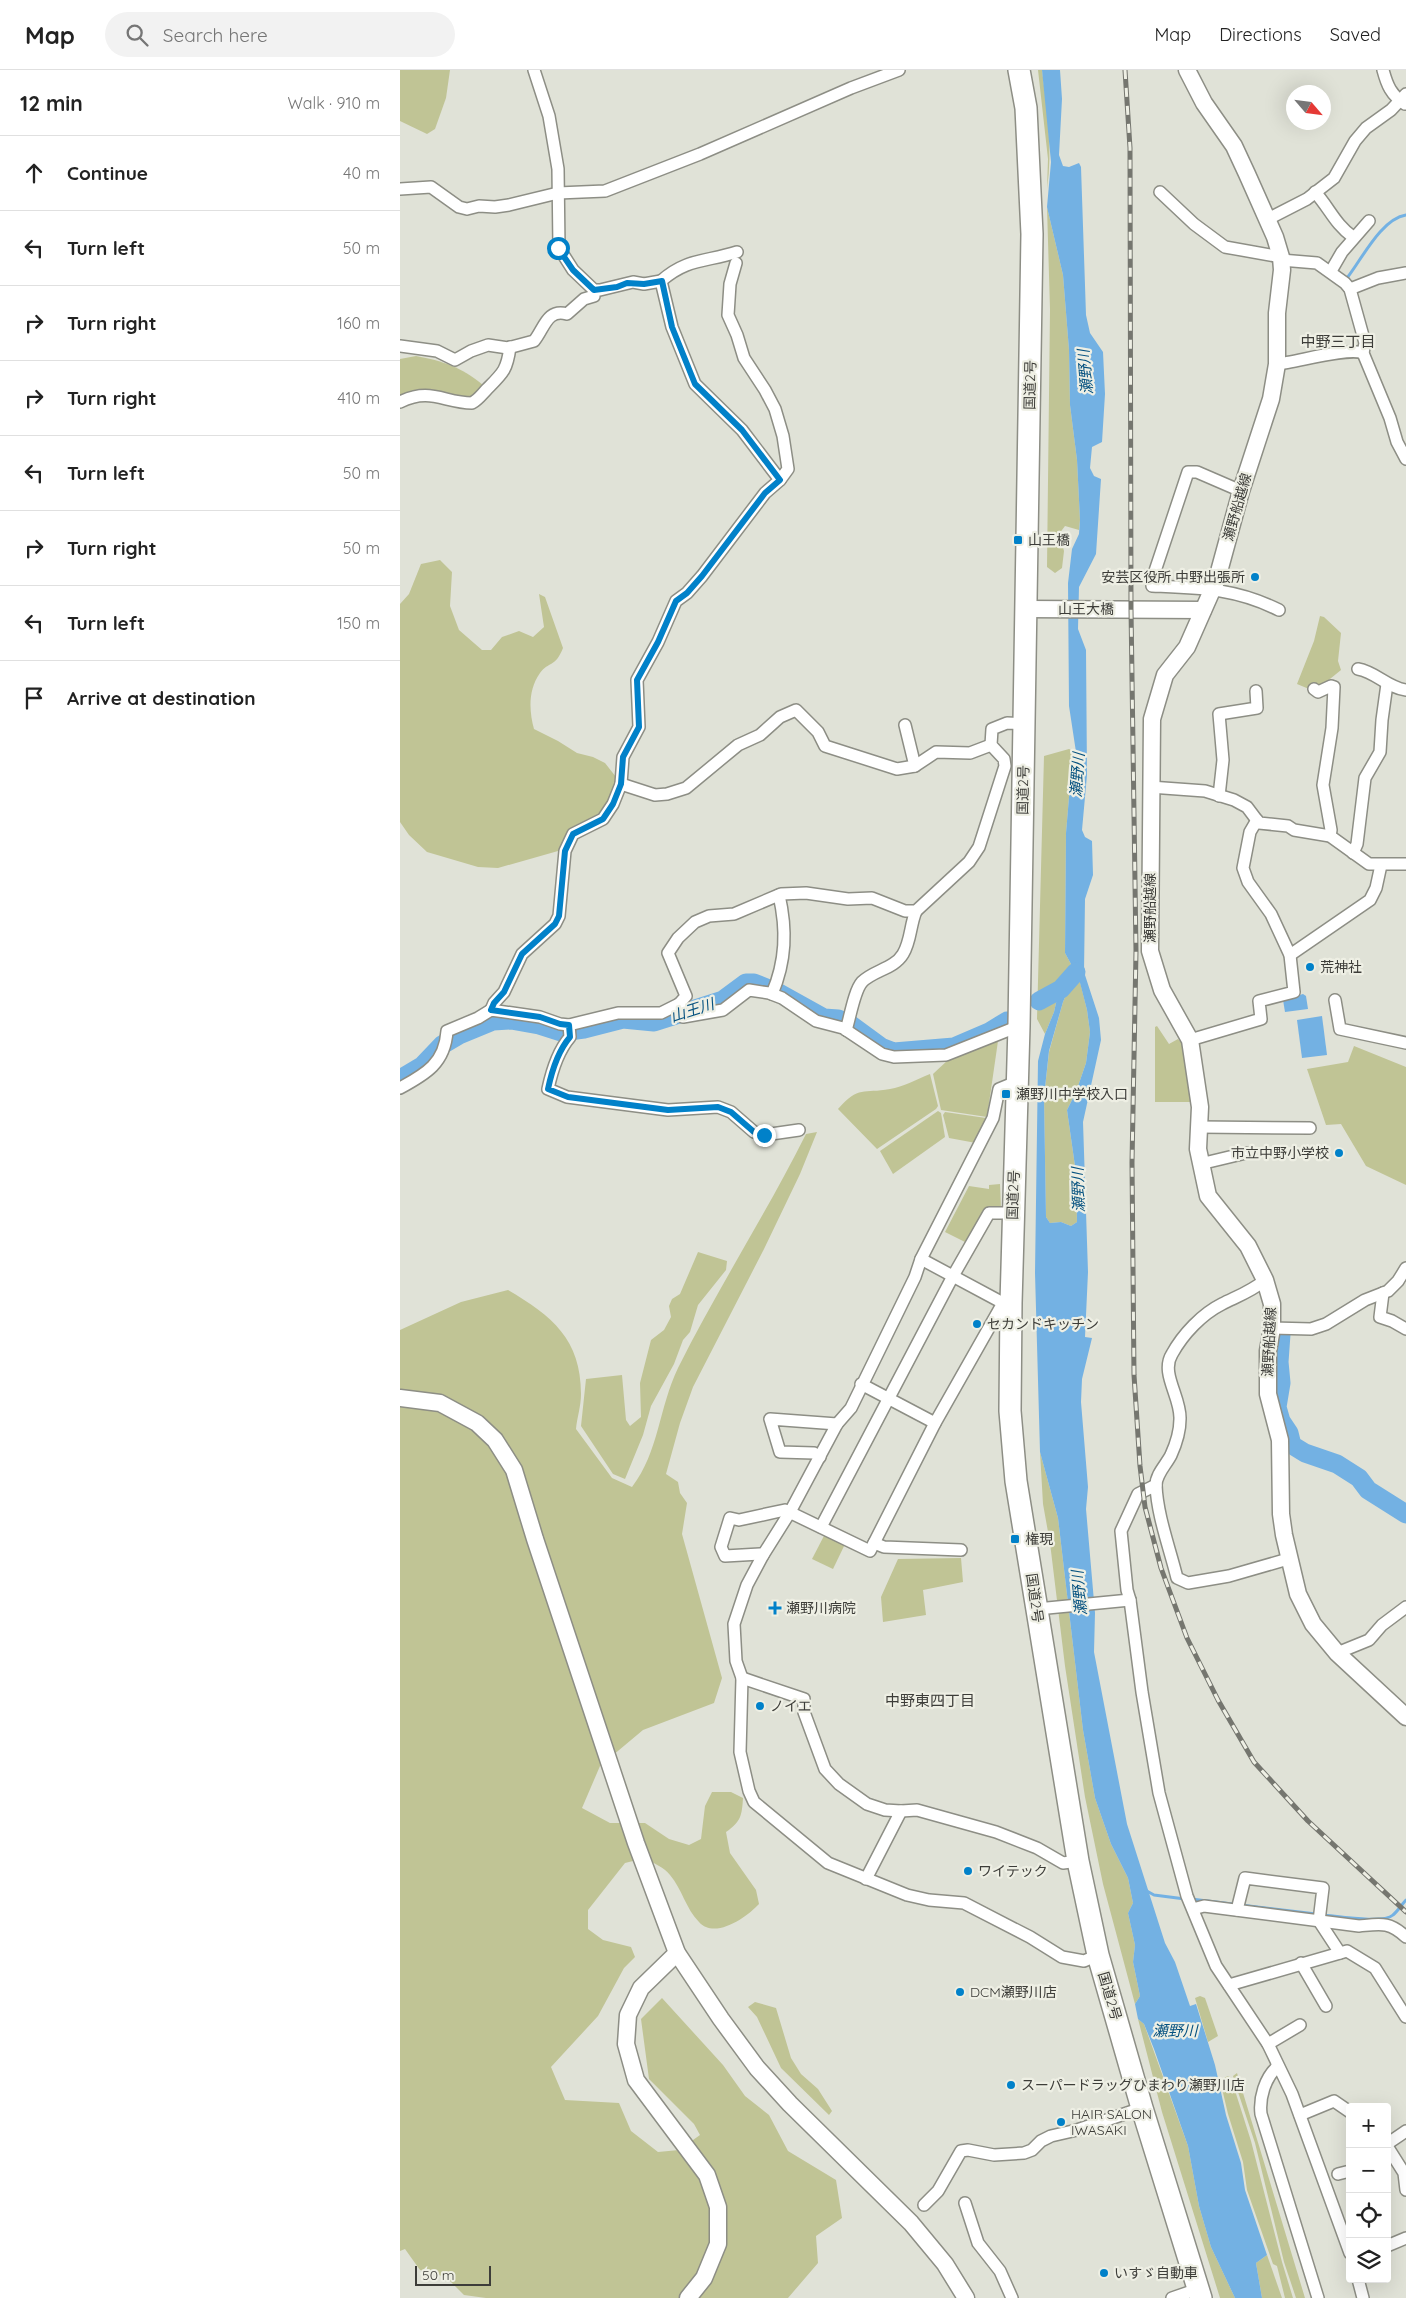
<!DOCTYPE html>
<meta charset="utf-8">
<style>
:root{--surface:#fff;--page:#f2f2f2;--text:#222;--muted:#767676;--line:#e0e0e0}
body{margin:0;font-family:Quicksand,"Noto Sans JP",sans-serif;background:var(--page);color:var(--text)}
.controls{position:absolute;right:15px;bottom:15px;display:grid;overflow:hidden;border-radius:5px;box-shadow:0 5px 20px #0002}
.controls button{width:45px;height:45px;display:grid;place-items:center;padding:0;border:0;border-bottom:1px solid var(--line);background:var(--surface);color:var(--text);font:25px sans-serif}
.compass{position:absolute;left:886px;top:15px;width:45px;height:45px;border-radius:50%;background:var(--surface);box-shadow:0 5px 20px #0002;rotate:118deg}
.scale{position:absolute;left:15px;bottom:12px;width:76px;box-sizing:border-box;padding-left:5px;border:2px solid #3d3d39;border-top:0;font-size:14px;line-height:18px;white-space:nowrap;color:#3d3d39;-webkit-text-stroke:4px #eeefe4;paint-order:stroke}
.stop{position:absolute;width:15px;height:15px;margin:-11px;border:4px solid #0181c9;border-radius:50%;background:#fff}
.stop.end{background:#0181c9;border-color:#fff;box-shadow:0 1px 5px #0008}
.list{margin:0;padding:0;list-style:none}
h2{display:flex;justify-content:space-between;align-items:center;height:65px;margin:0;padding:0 20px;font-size:21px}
h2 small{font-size:16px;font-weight:400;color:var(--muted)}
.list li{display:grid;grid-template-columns:32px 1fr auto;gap:15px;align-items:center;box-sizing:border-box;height:75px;padding:0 20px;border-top:1px solid var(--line)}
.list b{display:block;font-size:19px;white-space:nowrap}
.list em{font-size:16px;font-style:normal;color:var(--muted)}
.icon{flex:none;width:28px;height:28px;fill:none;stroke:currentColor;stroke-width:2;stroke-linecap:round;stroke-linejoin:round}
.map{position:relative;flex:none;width:1006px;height:2228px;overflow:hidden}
header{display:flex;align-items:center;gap:30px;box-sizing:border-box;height:70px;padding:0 25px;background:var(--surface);border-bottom:1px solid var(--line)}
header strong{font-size:24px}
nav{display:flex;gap:28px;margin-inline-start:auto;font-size:18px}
.search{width:350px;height:45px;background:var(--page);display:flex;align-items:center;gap:12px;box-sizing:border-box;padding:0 18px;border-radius:28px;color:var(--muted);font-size:19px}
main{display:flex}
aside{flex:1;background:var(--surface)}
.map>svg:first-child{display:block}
.green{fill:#c0c495}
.water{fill:#73b1e3;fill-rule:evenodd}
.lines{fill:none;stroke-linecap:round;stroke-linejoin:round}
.stream{stroke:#73b1e3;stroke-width:3}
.river{stroke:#73b1e3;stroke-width:19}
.street-casing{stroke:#8d8e85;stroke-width:14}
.secondary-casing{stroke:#8d8e85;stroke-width:19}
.highway-casing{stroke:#8d8e85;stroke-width:24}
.street{stroke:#fff;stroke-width:11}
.secondary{stroke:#fff;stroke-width:16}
.highway{stroke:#fff;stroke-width:21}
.rail-casing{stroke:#75766f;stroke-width:5}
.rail{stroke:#eeefe4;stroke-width:3;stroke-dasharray:9;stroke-linecap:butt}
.route{stroke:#0181c9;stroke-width:6}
.poi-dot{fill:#0181c9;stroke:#eeefe4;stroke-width:2}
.labels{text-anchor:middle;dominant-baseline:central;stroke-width:4.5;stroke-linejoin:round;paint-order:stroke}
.street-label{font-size:14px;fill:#3d3d39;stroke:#eeefe4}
.poi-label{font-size:14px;fill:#3d3d39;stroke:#eeefe4;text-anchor:start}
.neighbourhood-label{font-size:15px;fill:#3d3d39;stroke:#eeefe4}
.water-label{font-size:15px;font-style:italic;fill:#065280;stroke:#eeefe4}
</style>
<header>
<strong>Map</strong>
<div class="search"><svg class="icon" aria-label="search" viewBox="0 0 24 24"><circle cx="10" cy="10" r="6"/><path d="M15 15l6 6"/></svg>Search here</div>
<nav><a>Map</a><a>Directions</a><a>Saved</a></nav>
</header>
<main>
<aside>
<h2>12 min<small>Walk · 910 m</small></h2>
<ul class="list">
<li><svg class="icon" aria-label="ahead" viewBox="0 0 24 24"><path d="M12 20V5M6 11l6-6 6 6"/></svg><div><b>Continue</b></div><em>40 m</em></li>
<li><svg class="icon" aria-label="left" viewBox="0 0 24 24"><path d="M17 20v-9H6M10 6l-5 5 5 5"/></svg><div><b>Turn left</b></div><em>50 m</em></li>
<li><svg class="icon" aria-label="right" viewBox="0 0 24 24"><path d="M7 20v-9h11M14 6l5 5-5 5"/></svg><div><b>Turn right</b></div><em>160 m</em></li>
<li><svg class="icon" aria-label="right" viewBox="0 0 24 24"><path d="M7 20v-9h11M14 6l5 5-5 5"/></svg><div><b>Turn right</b></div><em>410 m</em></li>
<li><svg class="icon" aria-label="left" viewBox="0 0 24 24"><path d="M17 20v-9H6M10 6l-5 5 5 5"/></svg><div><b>Turn left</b></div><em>50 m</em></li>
<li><svg class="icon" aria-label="right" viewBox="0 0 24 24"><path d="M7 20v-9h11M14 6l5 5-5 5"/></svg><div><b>Turn right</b></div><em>50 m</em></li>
<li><svg class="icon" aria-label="left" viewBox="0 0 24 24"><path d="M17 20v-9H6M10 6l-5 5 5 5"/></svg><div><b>Turn left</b></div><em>150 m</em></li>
<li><svg class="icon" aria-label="arrive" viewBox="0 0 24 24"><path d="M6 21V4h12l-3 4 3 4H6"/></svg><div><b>Arrive at destination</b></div></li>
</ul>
</aside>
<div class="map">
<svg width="1006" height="2228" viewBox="0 0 1006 2228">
<rect width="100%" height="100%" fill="#e0e2d7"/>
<!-- green -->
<g class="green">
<polygon points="0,0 50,0 46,28 35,59 27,64 0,51"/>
<path d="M638,0H642C647,40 653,79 647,119L648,89Z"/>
<polygon points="647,137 663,205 669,280 670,335 677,390 680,450 679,460 665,456 659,464 664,481 662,498 655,503 647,497 650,239"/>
<path d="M16,286C43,291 61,297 83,315L79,324L69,330L0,329V289Z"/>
<path d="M40,490L52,502L50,536L59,560L82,580H91L102,567L119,561L133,567L144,557L139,524L145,527L163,578C155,598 149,591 140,603C128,620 129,641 134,659L158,671L177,683L193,687L205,693L216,707L215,729L207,741L169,767L158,781L98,798L78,797L27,782L9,765L0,752V534L9,524L21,494Z"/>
<polygon points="920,546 924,547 941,563 938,591 941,600 925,613 909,619 897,614 914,571"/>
<polygon points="669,679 676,682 670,715 666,763 665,883 671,894 668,904 660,915 654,942 645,964 637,949 644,686"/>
<polygon points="678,904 687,940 690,962 686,993 676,1022 667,1040 676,1103 677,1152 671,1156 661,1152 650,1153 646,1147 644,1027 649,982 663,932 672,910"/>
<polygon points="757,956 769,974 778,969 785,976 794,1032 755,1032 755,957"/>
<polygon points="598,971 587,1047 541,1040 533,1004 549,989"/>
<polygon points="954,976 1006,997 1006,1115 966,1096 941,1054 926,1055 907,999 948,992"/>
<path d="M530,1004L538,1036L536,1039L477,1079L438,1039C459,1015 463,1024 490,1019C503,1017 517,1009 530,1004Z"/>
<polygon points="538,1041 541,1043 545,1067 493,1104 480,1081"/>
<polygon points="545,1042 586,1048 585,1058 576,1073 549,1068 543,1045"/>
<path d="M417,1062L400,1104L364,1179L293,1317L280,1353L266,1404L278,1412L280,1423L287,1433L282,1464L322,1608L314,1633L243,1660L200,1696L182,1738L210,1753H245L269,1769L289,1775L301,1769L305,1736L312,1722H331L343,1728C342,1745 341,1752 326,1762L330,1783L356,1820L359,1834C347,1847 315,1870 299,1852C286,1839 282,1819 270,1805C265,1798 253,1793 245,1788L225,1793L188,1840V1859L203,1870L231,1877L235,1887L224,1898L198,1946L151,1997L165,2030L219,2033L231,2061L258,2082L279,2080L300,2065L294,2054L249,2009L241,1949L262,1928L323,1995L345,2026L369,2045L388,2081L436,2110L442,2148L416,2166L418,2193L388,2228H86L64,2225L46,2207L20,2200L5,2179L0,2181V1260L61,1232L108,1220C152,1246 181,1269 181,1324C181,1336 177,1348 176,1359L212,1408L232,1417C259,1382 259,1337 278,1298C318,1218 366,1144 406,1064Z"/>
<polygon points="600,1114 601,1139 567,1173 545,1162 569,1116 589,1119 589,1115"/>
<polygon points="298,1182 327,1191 326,1200 298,1235 290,1262 283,1270 274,1294 251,1336 243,1365 225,1409 213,1404 181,1356 186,1309 222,1305 226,1350 230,1356 241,1347 240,1313 251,1270 264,1260 271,1247 269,1236 272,1229 280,1224"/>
<polygon points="640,1382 658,1448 683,1660 695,1728 711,1774 728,1808 733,1833 728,1843 735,1875 733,1892 740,1926 735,1934 703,1814 685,1727 665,1596 650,1473 643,1434"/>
<polygon points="426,1462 446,1472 433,1499 412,1489"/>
<polygon points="561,1488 563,1512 523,1520 526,1545 483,1552 481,1527 498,1489"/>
<polygon points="800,1926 805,1928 818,1966 808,1972 795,1928"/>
<polygon points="355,1932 376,1938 391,1988 401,2004 418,2019 432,2041 429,2045 381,1998 357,1947 348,1937"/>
<polygon points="738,1949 744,1954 788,2076 799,2136 811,2177 835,2228 820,2228 762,2042"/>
<polygon points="837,2003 905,2228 896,2228 884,2192 855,2073 834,2010 833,2006"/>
<polygon points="828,2006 831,2008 851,2071 882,2192 893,2228 885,2228 877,2196 873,2194 847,2120 843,2092 828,2044 820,2010"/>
<polygon points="867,2185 882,2228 862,2228 856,2193"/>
</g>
<!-- water -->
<g class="water">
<path d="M642,0H660L662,29L659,85L663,96L669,97L679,93L681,97L686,245L690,263L703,282L705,324L702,372L692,377L690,398L694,406L701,409L696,484L679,517L678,559L686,580L687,705L682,760L685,767L692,771L693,805L685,829L684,902L699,948L701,970L683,1052L688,1202L685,1267L692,1268L682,1309L681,1332L688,1417L686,1439L695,1543L694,1582L727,1754L765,1873L775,1892L790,1936L796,1934L815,1995L826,2045L841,2093L845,2120L867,2185L856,2193L862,2228H835L811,2177L799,2136L788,2076L754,1979L744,1954L738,1949L735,1934L740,1926L733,1892L735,1875L728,1843L733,1833L728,1808L711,1774L695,1728L683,1660L658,1448L640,1382L635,1203L638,991L645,964L654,942L660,915L668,904L671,894L665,883L666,763L670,715L676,682L669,636L668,513L672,479L679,464L680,450L677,390L670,335L669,280L663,205L647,137L651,92ZM678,905L687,940L690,962L686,993L676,1022L667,1040L676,1103L677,1152L671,1156L661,1152L650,1153L646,1147L644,1027L649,981L663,932L672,910Z"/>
<polygon points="903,924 906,926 908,939 885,942 883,930"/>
<polygon points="922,946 927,985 902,988 897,950"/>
</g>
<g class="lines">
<!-- stream -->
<g class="stream">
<path d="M947,208C962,189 981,149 1006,145"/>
<polyline points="745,1820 754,1825 785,1829"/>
<polyline points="791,1829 916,1844"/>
<path d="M923,1845C937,1846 983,1854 993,1845C998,1841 1002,1834 1006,1830"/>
</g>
<!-- river -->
<g class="river">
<polyline points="639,931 661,919 676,902"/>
<polyline points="0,1009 22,996 42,975 59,965 93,951 111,950 139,955 161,962 184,959 223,949 254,952 323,930 346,913 354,913 379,923 424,948 438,949 451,955 481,977 494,982 554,977 589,962 607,951"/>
<polyline points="881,1264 879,1292 881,1313 877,1337 881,1351 889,1363 892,1375 905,1383 937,1394 959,1408 968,1420 1006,1444"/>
</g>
<!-- street casing -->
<g class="street-casing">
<g id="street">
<path d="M983,0C987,15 991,25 1005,34"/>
<polyline points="0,119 31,117 59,137 67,139 79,136 95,137 109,135 158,123 205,121 300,84 451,18 499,0"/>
<polyline points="760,122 794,154 825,177 881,187"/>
<path d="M915,122C930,139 935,154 953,167"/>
<polyline points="868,149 907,129 934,108 955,71 966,58 991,40 1006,24"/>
<polyline points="881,190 917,193 945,213 950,219 965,273 963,283 990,348 997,372 1006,389"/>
<polyline points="336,193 330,214 328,245 337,265 344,288 365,320 375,339 383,366 388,399 380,410"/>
<polyline points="931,201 942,182 969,151"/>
<path d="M261,211C287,188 306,192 337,182"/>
<polyline points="950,219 978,208 1006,203"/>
<path d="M0,276L37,281L55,290L71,281L88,275L108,278L134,271C144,259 147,238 167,244L184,229L194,226V220"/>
<path d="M877,294C897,292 948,277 963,283"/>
<path d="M0,332C31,317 44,333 72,333C79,329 82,324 87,319C103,303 107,300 110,277"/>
<path d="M841,421L797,402H788L753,507L752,516C800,518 835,518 879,540"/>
<path d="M958,599C976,602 988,618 1006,620"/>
<polyline points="914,619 918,622 931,616 934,617 932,658 923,715 931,760 930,766"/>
<polyline points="505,655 515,696"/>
<polyline points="221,714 255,725 267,724 286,718 338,675 360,665 380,647 396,640 418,662 425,676 497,699 515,696 536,682 570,683 591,675"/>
<polyline points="750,717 805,721 834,730 847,737 859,753 888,756 894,760 930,766 969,794 1006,794"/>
<polyline points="819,726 823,690 819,644 857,638 856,621"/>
<polyline points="953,783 957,774 965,708 980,682 982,650 987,614"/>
<polyline points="890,885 970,830 976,818 981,795"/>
<path d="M372,924C386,891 387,860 379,825"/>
<polyline points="935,930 940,959 1006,973"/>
<polyline points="91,940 94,933 104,922 122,884 155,854 159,846 165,781 173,764 203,749 213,734 221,714 223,687 239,657 237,610 258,572 276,531 287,523 302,506 365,423 380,410 342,360 295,314 272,257 261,211 244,214 233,212 200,220 194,220 173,200 159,178 158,99 149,46 134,0"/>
<path d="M169,955L170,967C158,981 152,1000 148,1019L167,1027L268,1040L318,1037L331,1042L354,1062L364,1065L399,1060"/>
<polyline points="619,956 546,985 494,987 482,984 443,958 416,951 382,928 369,923 349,920 323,940 283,947 279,934 286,926 268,883 278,868 295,852 309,846 334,844 381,824 406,823 448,829 472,828 505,841 516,841 569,792 579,777 605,696 604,689 591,675 592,659 607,653 625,654"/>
<path d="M446,960C450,948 454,921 462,912C474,900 494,899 503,884C511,871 510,855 516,841"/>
<polyline points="790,970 861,949 859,931 894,922 890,885 871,844 848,812 843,798 850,762 857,750"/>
<polyline points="616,1012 599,1019 593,1048 521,1189 515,1207 451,1338 437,1354 390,1442 363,1485 347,1515 334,1554 336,1591 342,1608 340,1682 349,1721 354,1732 428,1793 507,1825 529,1830 564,1833 630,1867 662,1887 684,1891 698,1885"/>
<path d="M0,1018C26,1004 45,993 47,961L78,948L91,940L140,947L160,954L169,955L218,943H261L279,934"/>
<polyline points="799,1057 910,1058"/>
<polyline points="800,1094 846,1083"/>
<polyline points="521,1189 603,1233 611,1233"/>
<path d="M865,1210C852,1221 838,1226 822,1234C802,1244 783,1264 772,1284C760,1303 781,1327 780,1349C780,1362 776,1374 771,1385C766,1395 756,1404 756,1415C757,1445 770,1479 777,1508L788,1513L829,1506L888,1489"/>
<polyline points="983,1223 980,1247 992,1251 1006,1259"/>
<polyline points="872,1258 911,1259 926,1254 965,1230 988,1221 998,1211 1006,1198"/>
<polyline points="461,1314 535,1353"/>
<polyline points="420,1387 414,1383 380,1382 370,1349 437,1354"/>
<polyline points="756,1415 738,1424 721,1461 727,1520 730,1530 742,1622 759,1723 787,1826 816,1896 868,1974 892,2024 950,2183"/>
<polyline points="421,1457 553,1206 589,1143 612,1143"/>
<polyline points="474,1473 484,1477 561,1480"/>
<polyline points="363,1485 360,1484 325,1486 321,1477 330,1448 339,1450 385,1440 470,1481 535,1353 603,1233"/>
<polyline points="637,1539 730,1530"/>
<polyline points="937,1583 969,1570 982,1555 1006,1537"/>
<polyline points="342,1608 404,1629 404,1642 425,1699 439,1714 467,1734 485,1740 501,1741 517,1740 596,1762 637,1778 663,1793 678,1791"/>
<polyline points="466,1809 501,1741"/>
<path d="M793,1839L804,1836L959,1856C980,1854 989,1851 1006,1867"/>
<polyline points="837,1840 845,1808 923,1818 919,1851 940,1883"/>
<polyline points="901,1893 926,1936"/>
<polyline points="829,1915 947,1881 975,1898 1006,1947"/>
<polyline points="868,1974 900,1955"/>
<path d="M877,1997C865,2008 859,2028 861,2044L918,2228"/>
<polyline points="900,2045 934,2031 950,2042"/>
<polyline points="987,2074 1006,2061"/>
<polyline points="987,2076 1004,2103 1006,2120"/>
<polyline points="938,2104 950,2101"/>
<polyline points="565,2133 578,2173 600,2201 612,2228"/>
<polyline points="524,2135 538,2121 561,2081 568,2080 594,2085 624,2083 632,2080 641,2071 651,2066 677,2060 742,2038"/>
<polyline points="987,2176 1006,2168"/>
<polyline points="958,2209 963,2228"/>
<polyline points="772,2228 798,2219"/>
</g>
</g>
<!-- secondary casing -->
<g class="secondary-casing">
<g id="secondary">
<polyline points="787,0 804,33 834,76 847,104 875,167 881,187 882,200 877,243 877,294 871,329 841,421 817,509 787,577 765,605 752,649 750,881 762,920 790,970 800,1037 798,1079 808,1126 848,1176 865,1210 872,1234 872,1258 868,1281 868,1324 880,1370 881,1444 884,1465 898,1524 913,1554 937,1583 1006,1647"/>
<polyline points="627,539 803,540"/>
<polyline points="0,1328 40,1333 77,1353 95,1370 114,1400 135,1469 236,1773 277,1883 321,1949 357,1998 390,2034 511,2153 545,2194 566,2228"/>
<polyline points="277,1883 241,1918 228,1945 226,1974 236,2010 307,2105 318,2137 318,2174 304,2208 288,2228"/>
</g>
</g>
<!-- highway casing -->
<g class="highway-casing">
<polyline id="highway" points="619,0 626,38 632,164 619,956 611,1233 610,1341 616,1411 678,1791 698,1885 742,2038 801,2228"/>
</g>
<!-- street -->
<use href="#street" class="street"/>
<!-- secondary -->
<use href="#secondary" class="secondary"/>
<!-- highway -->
<use href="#highway" class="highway"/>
<!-- rail casing -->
<g class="rail-casing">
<polyline id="rail" points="725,0 730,78 731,539 736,881 732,1093 734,1305 740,1396 745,1437 761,1498 787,1568 818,1630 854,1692 908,1751 1006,1842"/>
</g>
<!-- rail -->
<use href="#rail" class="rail"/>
</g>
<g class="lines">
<!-- route -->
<path class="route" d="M158,178L173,200L194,220L217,217L227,213L244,214L262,211L272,257L295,314L342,360L380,410L365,423L302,506L287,523L276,531L258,572L237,610L239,657L223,687L221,714L213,734L203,749L173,764L165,781L159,846L155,854L122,884L104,922L94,933L91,940L140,947L160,954L169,955L170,967C158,981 152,1000 148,1019L168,1027L268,1040L318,1037L331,1042L354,1062L364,1065"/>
</g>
<!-- markers -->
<g class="poi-dot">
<rect x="613" y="465" width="10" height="10" rx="2.5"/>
<circle cx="855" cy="507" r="5"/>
<circle cx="910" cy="897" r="5"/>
<rect x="601" y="1019" width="10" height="10" rx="2.5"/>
<circle cx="939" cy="1083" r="5"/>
<circle cx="577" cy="1254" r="5"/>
<rect x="610" y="1464" width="10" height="10" rx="2.5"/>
<path d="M372.5 1530.5h5v5h5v5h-5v5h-5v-5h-5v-5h5z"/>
<circle cx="360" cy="1636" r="5"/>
<circle cx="568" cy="1801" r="5"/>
<circle cx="560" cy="1922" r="5"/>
<circle cx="611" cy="2015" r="5"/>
<circle cx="661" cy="2052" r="5"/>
<circle cx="704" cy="2203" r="5"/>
</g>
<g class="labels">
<!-- street labels -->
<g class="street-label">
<text transform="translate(630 315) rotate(-89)">国道2号</text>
<text transform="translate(837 437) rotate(-74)">瀬野船越線</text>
<text x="686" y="539">山王大橋</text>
<text transform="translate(623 720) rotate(-89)">国道2号</text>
<text transform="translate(750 838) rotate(-90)">瀬野船越線</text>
<text transform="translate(613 1125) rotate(-88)">国道2号</text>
<text transform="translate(869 1272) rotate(-87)">瀬野船越線</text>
<text transform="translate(635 1528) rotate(82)">国道2号</text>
<text transform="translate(710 1926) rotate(74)">国道2号</text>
</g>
<!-- poi labels -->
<g class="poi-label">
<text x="628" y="470">山王橋</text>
<text x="845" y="507" text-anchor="end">安芸区役所 中野出張所</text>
<text x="920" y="897">荒神社</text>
<text x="616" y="1024">瀬野川中学校入口</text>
<text x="929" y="1083" text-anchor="end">市立中野小学校</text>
<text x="587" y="1254">セカンドキッチン</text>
<text x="625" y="1469">権現</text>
<text x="386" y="1538">瀬野川病院</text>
<text x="370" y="1636">ノイエ</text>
<text x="578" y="1801">ワイテック</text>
<text x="570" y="1922">DCM瀬野川店</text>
<text x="621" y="2015">スーパードラッグひまわり瀬野川店</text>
<text x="671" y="2044">HAIR SALON<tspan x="671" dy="16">IWASAKI</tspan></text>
<text x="714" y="2203">いすゞ自動車</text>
</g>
<!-- neighbourhood labels -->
<g class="neighbourhood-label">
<text x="938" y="271">中野三丁目</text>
<text x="530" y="1630">中野東四丁目</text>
</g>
<!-- water labels -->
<g class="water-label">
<text transform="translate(685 302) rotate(-95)">瀬野川</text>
<text transform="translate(677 705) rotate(-86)">瀬野川</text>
<text transform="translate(292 940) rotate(-18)">山王川</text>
<text transform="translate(678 1120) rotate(-92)">瀬野川</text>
<text transform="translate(679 1523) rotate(-95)">瀬野川</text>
<text x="775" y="1960">瀬野川</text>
</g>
</g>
</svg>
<div class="controls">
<button>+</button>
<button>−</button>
<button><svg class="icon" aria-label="locate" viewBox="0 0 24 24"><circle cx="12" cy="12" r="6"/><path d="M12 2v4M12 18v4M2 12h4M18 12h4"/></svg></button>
<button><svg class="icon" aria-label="layers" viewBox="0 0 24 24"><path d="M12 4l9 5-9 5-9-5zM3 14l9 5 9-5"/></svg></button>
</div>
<svg class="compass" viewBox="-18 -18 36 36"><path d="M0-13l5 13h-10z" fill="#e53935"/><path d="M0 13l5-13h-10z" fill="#767676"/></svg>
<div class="scale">50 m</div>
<div class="stop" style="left:158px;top:178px"></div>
<div class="stop end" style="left:364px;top:1065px"></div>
</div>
</main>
